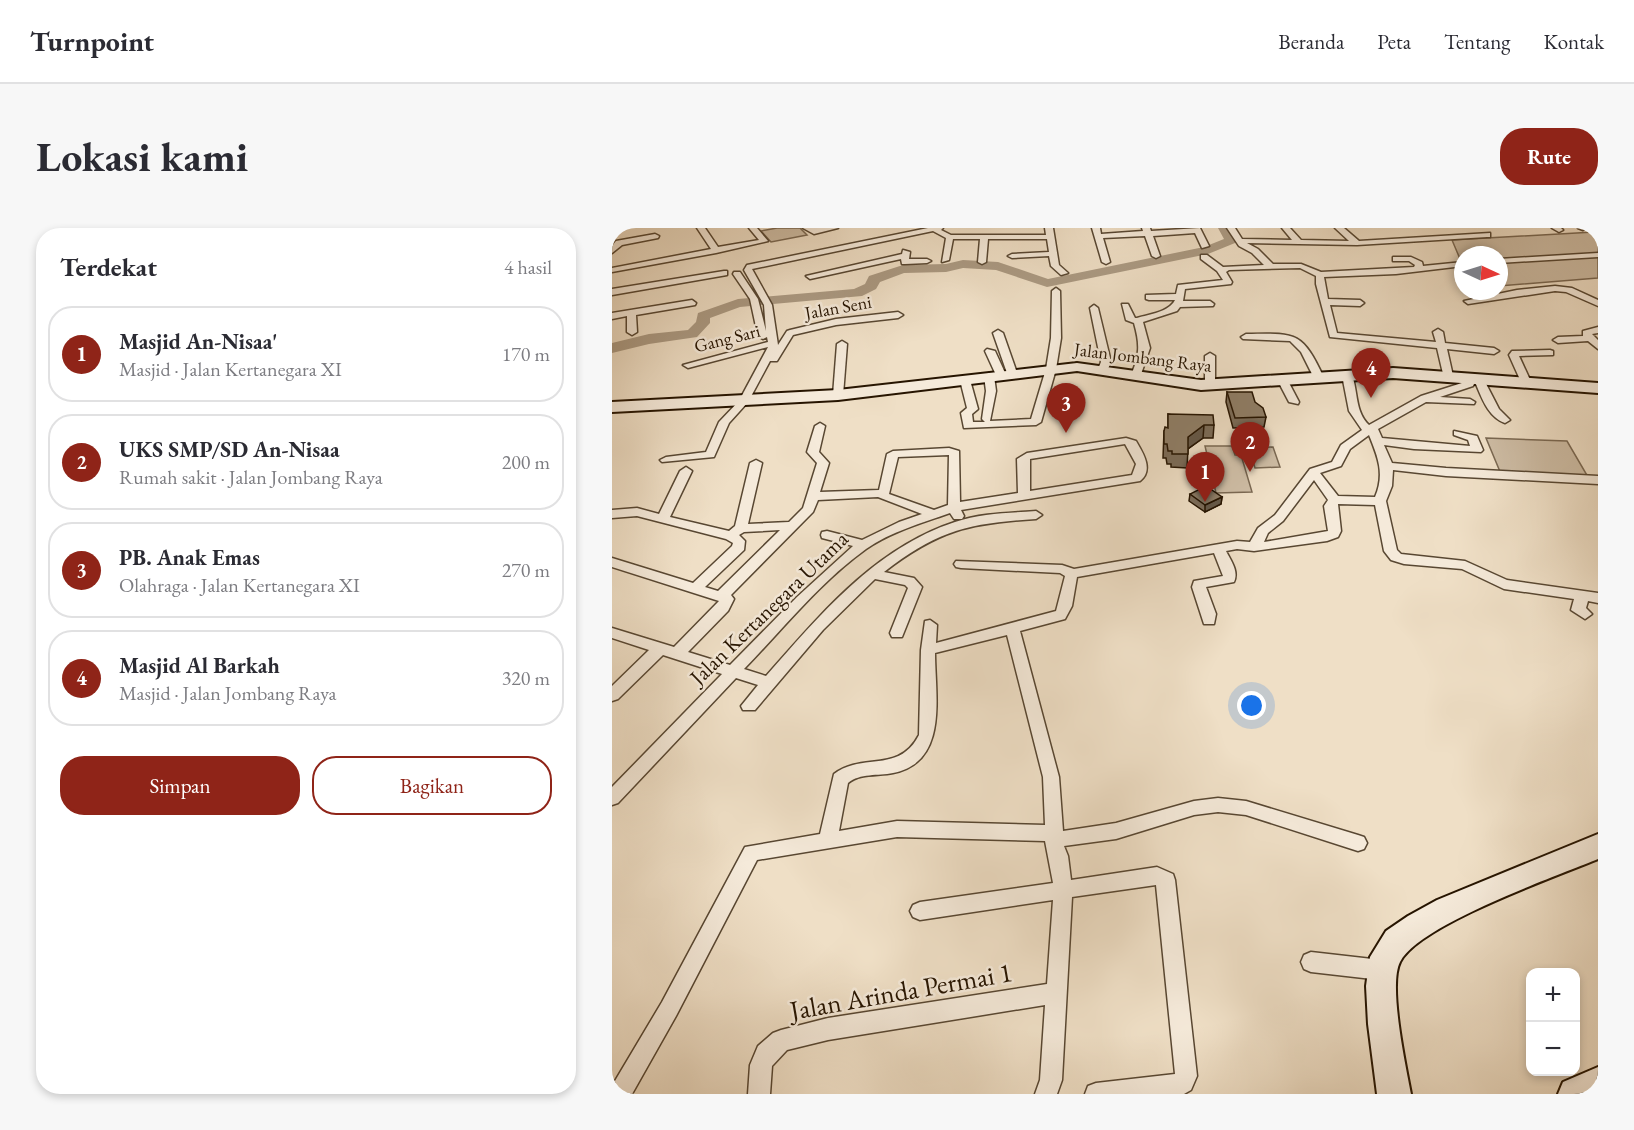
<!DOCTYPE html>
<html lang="id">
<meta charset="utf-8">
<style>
:root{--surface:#fff;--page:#f7f7f7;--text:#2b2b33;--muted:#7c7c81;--line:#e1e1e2;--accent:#8f2418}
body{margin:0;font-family:"EB Garamond",serif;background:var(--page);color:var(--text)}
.controls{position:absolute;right:18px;bottom:18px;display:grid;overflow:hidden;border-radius:12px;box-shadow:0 3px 9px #0003}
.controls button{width:54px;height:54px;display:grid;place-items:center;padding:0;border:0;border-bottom:2px solid var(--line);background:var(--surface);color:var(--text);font:30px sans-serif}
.compass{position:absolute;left:842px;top:18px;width:54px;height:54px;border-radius:50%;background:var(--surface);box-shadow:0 3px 9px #0003;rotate:94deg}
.you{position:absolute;left:640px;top:478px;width:21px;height:21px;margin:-15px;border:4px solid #fff;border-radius:50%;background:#1a73e8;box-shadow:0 0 0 9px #1a73e833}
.badge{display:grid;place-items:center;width:39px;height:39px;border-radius:50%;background:var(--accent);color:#fff;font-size:20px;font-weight:700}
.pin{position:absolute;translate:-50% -50px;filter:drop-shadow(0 2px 3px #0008)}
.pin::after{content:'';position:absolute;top:32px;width:21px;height:18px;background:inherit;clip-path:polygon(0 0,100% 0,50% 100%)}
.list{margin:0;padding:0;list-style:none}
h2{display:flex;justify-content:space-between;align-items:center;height:78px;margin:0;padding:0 24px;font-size:26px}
h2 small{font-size:20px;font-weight:400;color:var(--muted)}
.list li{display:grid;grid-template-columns:39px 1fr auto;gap:18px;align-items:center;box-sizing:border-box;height:96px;margin:0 12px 12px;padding:0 12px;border:2px solid var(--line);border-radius:24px}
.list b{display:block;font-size:22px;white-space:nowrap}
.list p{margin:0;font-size:20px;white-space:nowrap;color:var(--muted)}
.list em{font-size:20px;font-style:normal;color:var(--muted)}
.actions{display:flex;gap:12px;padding:18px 24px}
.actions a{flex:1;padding:14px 0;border:2px solid var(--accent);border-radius:24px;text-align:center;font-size:21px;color:var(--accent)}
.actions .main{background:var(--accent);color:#fff}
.map{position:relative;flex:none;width:986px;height:866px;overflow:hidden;border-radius:24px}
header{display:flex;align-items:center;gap:36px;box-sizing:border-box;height:84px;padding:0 30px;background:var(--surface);border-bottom:2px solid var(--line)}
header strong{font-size:28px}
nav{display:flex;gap:33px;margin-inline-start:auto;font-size:21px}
.intro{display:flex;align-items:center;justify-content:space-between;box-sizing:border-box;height:144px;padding:0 36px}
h1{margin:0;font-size:42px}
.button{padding:15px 27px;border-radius:24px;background:var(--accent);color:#fff;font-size:21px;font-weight:700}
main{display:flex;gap:36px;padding:0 36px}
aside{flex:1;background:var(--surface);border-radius:24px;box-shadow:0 3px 9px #0003}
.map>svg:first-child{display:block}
.green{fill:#cdbca4;stroke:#7a6852;stroke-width:1.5}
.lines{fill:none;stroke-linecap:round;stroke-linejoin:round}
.river{fill:#ab9a83;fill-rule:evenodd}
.street-casing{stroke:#584732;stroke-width:3}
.secondary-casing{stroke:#261400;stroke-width:4}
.street{fill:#f5eada;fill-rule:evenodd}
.secondary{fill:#f5eada;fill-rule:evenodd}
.wall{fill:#7b6c59;stroke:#261400;stroke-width:1.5}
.shaded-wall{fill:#645848;stroke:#261400;stroke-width:1.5}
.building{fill:#8f7e67;stroke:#261400;stroke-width:1.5}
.labels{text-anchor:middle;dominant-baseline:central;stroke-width:5;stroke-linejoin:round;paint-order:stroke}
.far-street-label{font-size:18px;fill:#261400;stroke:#f5eada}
.street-label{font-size:22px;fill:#261400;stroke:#f5eada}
.near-street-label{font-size:27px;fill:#261400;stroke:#f5eada}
</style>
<header>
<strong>Turnpoint</strong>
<nav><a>Beranda</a><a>Peta</a><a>Tentang</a><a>Kontak</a></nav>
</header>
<div class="intro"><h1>Lokasi kami</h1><a class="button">Rute</a></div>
<main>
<aside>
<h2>Terdekat<small>4 hasil</small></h2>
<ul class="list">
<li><span class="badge">1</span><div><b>Masjid An-Nisaa'</b><p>Masjid · Jalan Kertanegara XI</p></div><em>170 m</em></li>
<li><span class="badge">2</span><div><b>UKS SMP/SD An-Nisaa</b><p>Rumah sakit · Jalan Jombang Raya</p></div><em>200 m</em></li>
<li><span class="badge">3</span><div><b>PB. Anak Emas</b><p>Olahraga · Jalan Kertanegara XI</p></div><em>270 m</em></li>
<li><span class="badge">4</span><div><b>Masjid Al Barkah</b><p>Masjid · Jalan Jombang Raya</p></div><em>320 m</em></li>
</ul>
<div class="actions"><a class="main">Simpan</a><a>Bagikan</a></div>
</aside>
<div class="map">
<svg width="986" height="866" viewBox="0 0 986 866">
<rect width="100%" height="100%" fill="#efdfc6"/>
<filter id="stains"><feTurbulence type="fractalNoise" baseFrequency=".00333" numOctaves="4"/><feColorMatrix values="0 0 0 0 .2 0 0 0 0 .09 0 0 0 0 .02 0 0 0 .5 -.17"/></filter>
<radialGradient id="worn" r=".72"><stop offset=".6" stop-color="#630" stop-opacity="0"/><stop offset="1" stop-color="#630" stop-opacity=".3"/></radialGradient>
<!-- green -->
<g class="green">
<polygon points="165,0 188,0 195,7 159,14 149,3"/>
<polygon points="982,4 986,5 986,50 887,58 887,27 851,27 851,38 840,12"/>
<polygon points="874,210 955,213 976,249 889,246"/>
<polygon points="593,218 620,218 623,227 629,227 640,264 604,265"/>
<polygon points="661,219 668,239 643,240 637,220"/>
</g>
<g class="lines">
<!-- river -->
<polygon class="river" points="606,0 618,0 625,12 623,15 596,26 435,59 384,42 351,40 334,44 292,45 268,54 264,61 250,68 128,79 98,90 98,95 85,109 37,116 0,125 0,115 37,106 76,102 84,94 86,85 126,71 242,61 253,56 257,48 291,37 334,36 351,32 386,34 436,51 592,19 612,11"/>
<!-- street casing -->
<g class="street-casing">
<g id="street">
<polygon points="85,0 93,0 106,19 147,12 137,0 145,0 156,13 104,25 0,44 0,40 99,21"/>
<polygon points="191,0 226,0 202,6"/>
<polygon points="316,0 331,0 329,2 339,7 434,7 433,0 441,0 447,37 456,45 449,47 439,38 437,28 400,30 396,28 400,26 437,24 435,11 376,11 374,34 370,36 366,34 368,11 341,11 337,32 330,34 334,10 321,3 140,41 160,77 166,117 175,103 178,102 224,91 286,84 291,87 286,90 224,97 181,107 165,133 158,133 136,174 117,195 102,229 50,234 48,232 54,229 94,224 107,194 127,173 156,119 76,140 71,137 156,114 155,109 151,111 146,108 138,71 121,46 122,44 128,44 146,71 154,103 152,77 132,42 135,37"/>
<polygon points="480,0 488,0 489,6 531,3 530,0 538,0 539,3 588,0 597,18 590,20 583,5 541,8 548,28 544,30 540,28 533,8 491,10 498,34 494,36 490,34"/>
<path d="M615,0H623L630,11L680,12L670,0H678L689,12L737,13L723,0H732L747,13L878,5V9H875L745,17L635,15L646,21L661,36H689L709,44L802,39L803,37L797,33H781V29H799L810,34L811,38L851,34V38L784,46L712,49L716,71L748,72L752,75L748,78L718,77L725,105L824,114L821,104L826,101L831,104L833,115L882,120L887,123L882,126L835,121L841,148L832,150L825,120L718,109L704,56V48L688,40L617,42L614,44L620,54L619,56L573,61L571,73H598L602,76L601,78L568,79L565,83L531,94L538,120L528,149H520L519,147C528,127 528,116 522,95L514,92L510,76H516L523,90H525C538,86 557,84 563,72H537L534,71V67L564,66L566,57L611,52L605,43L589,31V27H595L611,39L652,37L640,25L627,18Z"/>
<polygon points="940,0 949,0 951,2 947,4"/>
<polygon points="966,0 975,0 971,2"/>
<polygon points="43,6 47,8 46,10 10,17 0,25 0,18 4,13"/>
<polygon points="291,22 298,24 297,31 315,31 319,33 315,35 293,36 290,36 289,31 198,51 194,48 290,26"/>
<polygon points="986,25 986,29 887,35 887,31"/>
<polygon points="112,43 115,43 115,47 0,67 0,61"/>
<polygon points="943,58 960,60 986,72 986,78 954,64 943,63 856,76 852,73 905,62"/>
<polygon points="444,60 448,63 449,110 444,141 429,194 424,197 352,200 349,185 355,180 348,152 353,149 358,152 366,181 360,186 361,194 373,194 370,191 374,163 372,148 377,145 382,148 384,163 378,193 419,191 434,141 439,110 440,63"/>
<polygon points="80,72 84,75 83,77 24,87 25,104 20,107 15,104 15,88 0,91 0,85"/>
<polygon points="482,77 486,80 499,134 495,143 491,144 486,141 489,134 478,80"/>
<polygon points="986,99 986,105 980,106 986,112 986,121 976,113 946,115 941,112 946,109 971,108 971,103"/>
<polygon points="386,102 391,105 405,145 404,147 395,145 381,105"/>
<path d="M634,106C684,105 690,103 712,150L703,152L689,124L678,113L631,111L629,109Z"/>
<polygon points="230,113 235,116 231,167 226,170 221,167 225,116"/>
<polygon points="375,121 383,123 394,147 393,149 384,147 373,123"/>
<polygon points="938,122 941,123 941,127 907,128 919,154 910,156 897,127 900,123"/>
<polygon points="598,125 603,128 603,157 598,160 593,157 593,128"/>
<path d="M735,144L740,147C746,164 743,184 757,197L809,168L853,154L855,148H870L887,181L898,192L893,195C876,189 870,170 863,154L861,158L828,169L858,171L863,174L862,176L814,174L766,201L770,210L858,218L856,212L842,207V203L865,208L871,222L869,224L802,221L772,217L780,235L834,240L986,248V256L834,248L781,242L780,258L774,273L785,322L789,326L853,333L895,352L986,365V375L976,373L974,380L980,386L973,391L959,382L962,371L892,361L850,341L792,336L779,332L772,323L763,277L726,276L729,303L726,309L715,313L642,323L625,321L614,323C619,333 627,343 622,354L594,359L604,386L602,396H592L580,359L582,353L611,348L602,325L465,349L460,378L453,391L408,403L447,549L451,603L504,595L582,573L606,570L634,573L746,607L752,609L755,615L752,621L746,623L634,587L606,584L582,587L504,611L452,618L456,628L459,652L545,639L561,646L563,652L585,848L579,862L572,866H473L476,858L484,855L563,846L544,657L460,669L450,852L445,866H423L428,852L433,777L216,812L175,822L160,838L158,866H136L138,837L146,818L161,805L169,802L216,790L435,756L441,672L308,692L301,689L298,683L301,677L308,674L441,655L433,613L285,609L145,632L64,788L20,866H0V858L50,774L133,619L208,606L222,546C251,524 287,546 307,507L309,422L313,393L318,392L325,397L324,415L444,383L453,348L448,345L349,340L344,339L342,336L344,333L450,337L462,341L625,313L638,314L646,300L663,287L698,241L720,234L729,217L750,202L737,183L730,147ZM757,207C766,229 773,246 763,269L726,268L708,245L729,238L738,221ZM702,252L716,272L712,278L716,303L652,314L656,305L671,293ZM395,407L431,549L433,597L285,593L227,603L236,555C248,545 266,548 281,545C337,534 323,468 323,425Z"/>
<polygon points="671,150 676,153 687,174 686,176 677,174 666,153"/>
<path d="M208,195L213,198L207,224L217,235L208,264L267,262L275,226L281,223L337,220L347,223L348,274L406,265L405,231L415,225L514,210L524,213C531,225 542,242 528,253L349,282L352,288L350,291H342L338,285C310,295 278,304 254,321C208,354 171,401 132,441L154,448C208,387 263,320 343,294C369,285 397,285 424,283L430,287L424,291C358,295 326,302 272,344L302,350L310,359L290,409H280L278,405L296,360L293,357L263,351L211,402L143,482H131L129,478L146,457L124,450L6,575L0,577V559L110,446L51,427L6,471L0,473V458L37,422L0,410V400L62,419L107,373L0,339V330L81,355L120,318L121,315L114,311L25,288L0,290V282L25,280L47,286L68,243L74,239L80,243L58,289L117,303L123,298L138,235L144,232L150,235L136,296L177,294L191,280L205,235L195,224L203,198ZM513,216L524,236L520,247L418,263V231ZM337,227L336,277L322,282L277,266L286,229ZM266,269L310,286L287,294L250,312L215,303L210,304L209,307L210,310L241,318L185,369L118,437L76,424L116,383L122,371L119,367L201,284L206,272ZM168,302L106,363L93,359L132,322L133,313L127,307L132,304Z"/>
<polygon points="699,724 769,732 776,735 779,742 776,749 769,752 699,744 692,741 689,734 692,727"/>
</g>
</g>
<!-- secondary casing -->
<g class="secondary-casing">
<g id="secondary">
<polygon points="465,135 589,152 781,140 986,155 986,165 781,150 589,162 465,143 226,172 0,184 0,174 226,162"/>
<path d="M986,606V631C945,648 806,697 788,734C776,757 794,839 799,866H765L756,796L754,758L758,729L774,703L796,688L825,672Z"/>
<polygon points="986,839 986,866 946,866 951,854"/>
</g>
</g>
<!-- street -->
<use href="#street" class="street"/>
<!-- secondary -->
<use href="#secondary" class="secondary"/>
</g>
<!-- wall -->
<g class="wall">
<polygon points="615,164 654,189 652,199 621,200 614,174"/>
<polygon points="556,186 602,197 601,210 591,210 576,221 575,240 559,239 559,236 555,236 554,230 551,230 552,203 556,200"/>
<polygon points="578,266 610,269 609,276 593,284 577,273"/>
</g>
<!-- shaded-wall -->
<g class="shaded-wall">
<polygon points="592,197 591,210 574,222 576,209"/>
<polygon points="610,269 609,276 593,284 593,277"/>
</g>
<!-- building -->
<g class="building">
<polygon points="615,164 640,164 643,174 651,180 654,189 623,190"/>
<polygon points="556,186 601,187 602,197 592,197 576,209 576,226 560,226 560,223 556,223 555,216 552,216 552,203 553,199 556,200"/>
<polygon points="594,258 610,269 593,277 578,266"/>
</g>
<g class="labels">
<!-- far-street labels -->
<g class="far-street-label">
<text transform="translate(226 79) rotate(-10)">Jalan Seni</text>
<text transform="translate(115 110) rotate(-14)">Gang Sari</text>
<text transform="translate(531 129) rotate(7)">Jalan Jombang Raya</text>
</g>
<!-- street labels -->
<g class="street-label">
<text transform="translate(157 380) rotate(-44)">Jalan Kertanegara Utama</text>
</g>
<!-- near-street labels -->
<g class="near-street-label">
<text transform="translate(289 763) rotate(-10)">Jalan Arinda Permai 1</text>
</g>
</g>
<rect width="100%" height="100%" filter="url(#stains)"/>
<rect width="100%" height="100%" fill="url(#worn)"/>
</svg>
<div class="controls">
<button>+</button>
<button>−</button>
</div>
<svg class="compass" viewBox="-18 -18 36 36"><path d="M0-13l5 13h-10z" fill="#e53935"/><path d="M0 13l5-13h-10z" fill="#7c7c81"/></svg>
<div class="you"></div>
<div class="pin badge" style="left:593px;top:274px">1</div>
<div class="pin badge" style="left:638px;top:244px">2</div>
<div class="pin badge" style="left:454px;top:205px">3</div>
<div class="pin badge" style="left:759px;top:170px">4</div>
</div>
</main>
